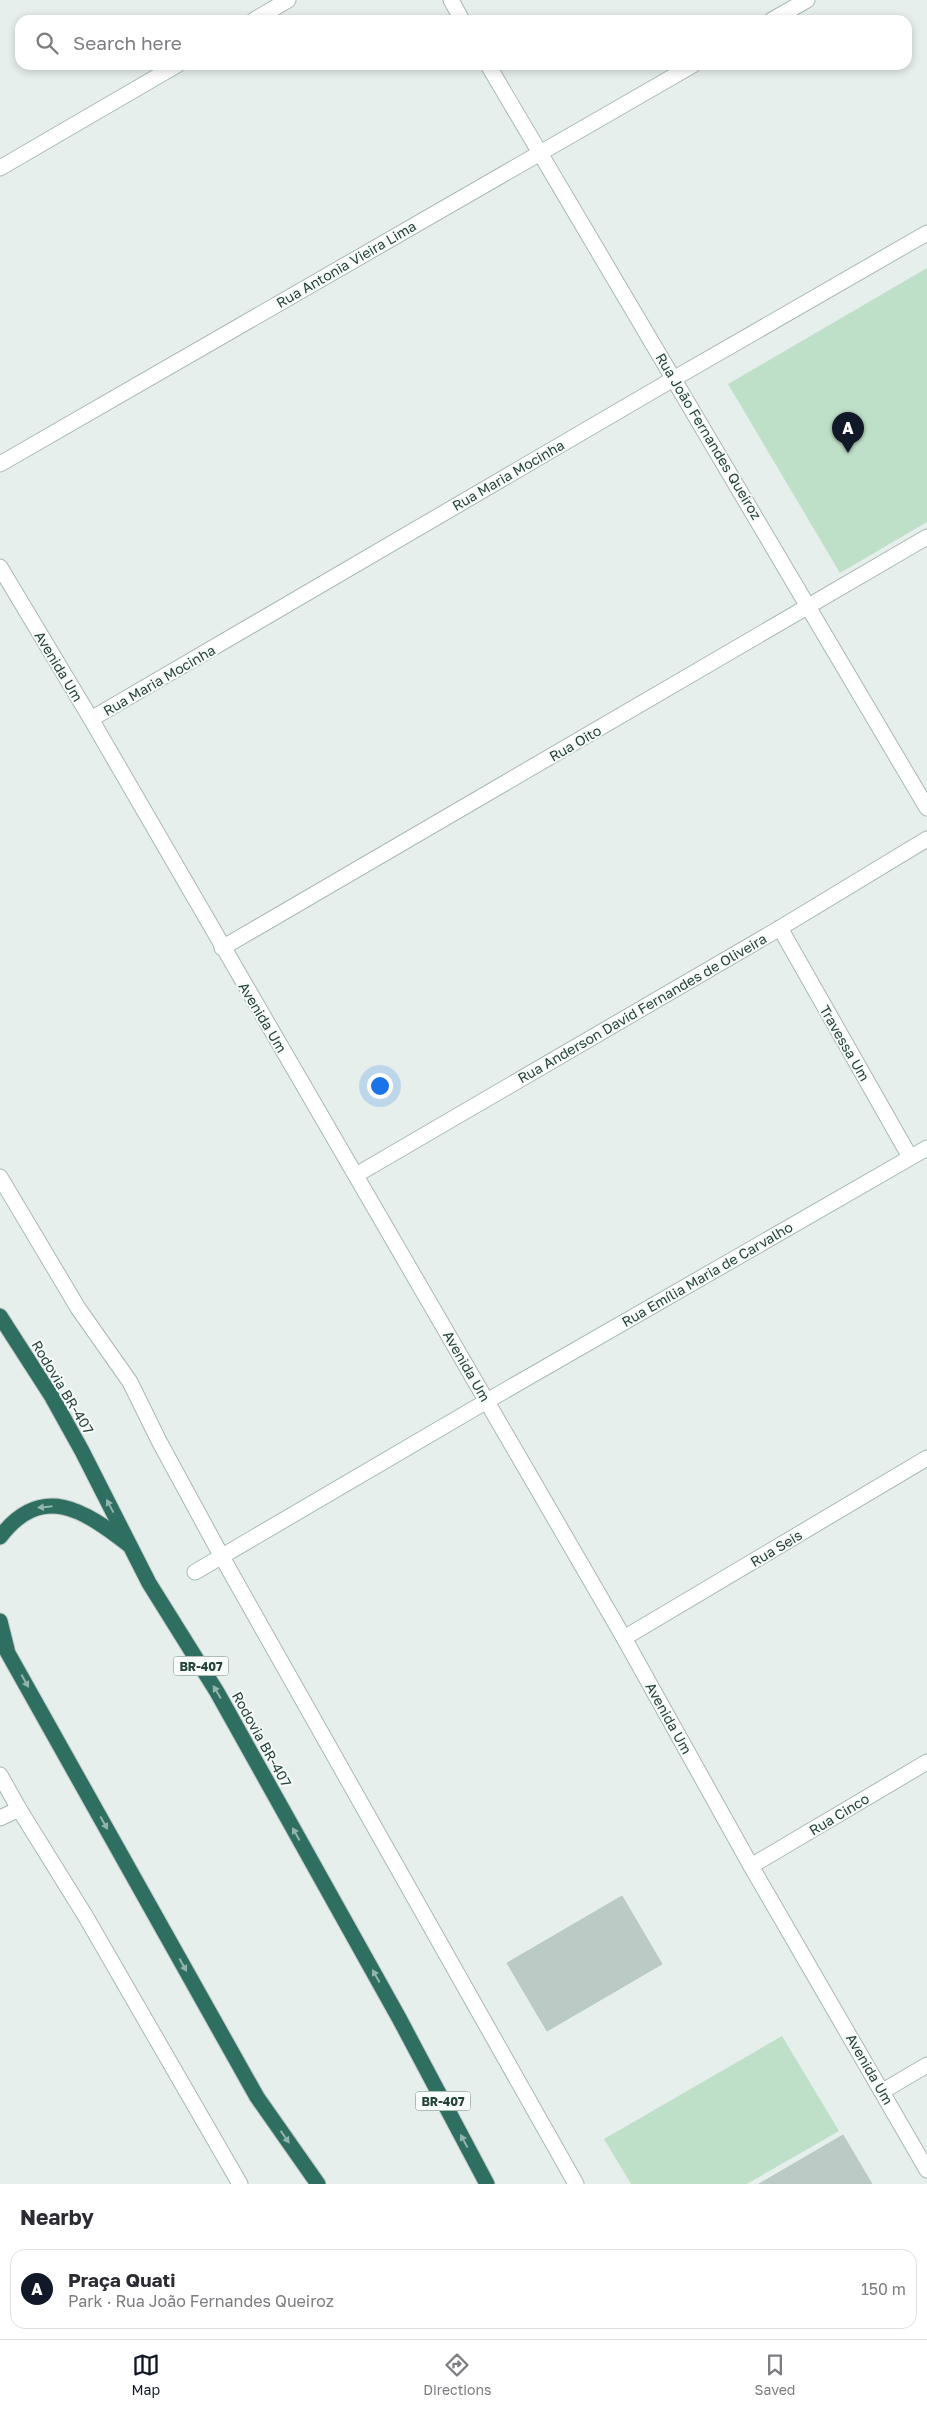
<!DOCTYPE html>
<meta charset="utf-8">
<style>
:root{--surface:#fff;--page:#f2f2f3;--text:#2b2b33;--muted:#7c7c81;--line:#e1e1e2;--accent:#111827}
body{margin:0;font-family:"Golos Text",sans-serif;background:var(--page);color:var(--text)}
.you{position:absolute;left:379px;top:1085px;width:18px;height:18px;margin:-12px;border:4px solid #fff;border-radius:50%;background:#1a73e8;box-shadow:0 0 0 8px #1a73e833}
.badge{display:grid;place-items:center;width:32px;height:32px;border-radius:50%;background:var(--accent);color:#fff;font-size:16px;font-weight:700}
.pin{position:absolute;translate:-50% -41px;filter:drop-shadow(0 1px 2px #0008)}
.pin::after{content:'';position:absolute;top:26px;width:18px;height:15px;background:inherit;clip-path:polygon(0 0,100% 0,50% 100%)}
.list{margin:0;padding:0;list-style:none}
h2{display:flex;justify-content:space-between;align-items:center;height:65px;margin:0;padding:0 20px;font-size:21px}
h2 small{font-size:16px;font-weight:400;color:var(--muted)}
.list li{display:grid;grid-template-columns:32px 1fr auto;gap:15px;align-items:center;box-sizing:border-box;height:80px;margin:0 10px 10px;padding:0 10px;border:1px solid var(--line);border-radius:15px}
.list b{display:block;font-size:19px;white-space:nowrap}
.list p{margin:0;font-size:16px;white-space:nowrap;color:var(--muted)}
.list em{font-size:16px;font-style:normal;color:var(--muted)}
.icon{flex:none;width:28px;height:28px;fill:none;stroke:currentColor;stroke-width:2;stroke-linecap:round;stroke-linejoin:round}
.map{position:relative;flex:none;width:927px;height:2184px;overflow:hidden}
.search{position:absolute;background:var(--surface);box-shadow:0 2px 8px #0003;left:15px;right:15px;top:15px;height:55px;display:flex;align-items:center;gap:12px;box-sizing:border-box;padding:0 18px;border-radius:15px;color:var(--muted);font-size:19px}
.sheet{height:155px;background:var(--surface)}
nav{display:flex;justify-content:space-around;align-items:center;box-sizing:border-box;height:70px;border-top:1px solid var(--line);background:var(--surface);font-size:14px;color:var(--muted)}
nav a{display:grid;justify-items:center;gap:2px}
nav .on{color:var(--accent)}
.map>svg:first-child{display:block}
.green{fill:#bfe0c8}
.building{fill:#bbcac4;stroke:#b8c9c2}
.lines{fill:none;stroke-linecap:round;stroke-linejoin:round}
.lane-casing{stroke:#a8b8b2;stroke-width:17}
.street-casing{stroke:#a8b8b2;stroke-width:17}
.secondary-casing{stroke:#a4bbb3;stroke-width:17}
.highway-casing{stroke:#c2cac8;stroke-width:17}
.lane{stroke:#fff;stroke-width:15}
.street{stroke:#fff;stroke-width:15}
.secondary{stroke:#fff;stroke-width:15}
.highway{stroke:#2f6f62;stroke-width:15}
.oneway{fill:#93b5ae}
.labels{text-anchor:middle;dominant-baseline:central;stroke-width:4;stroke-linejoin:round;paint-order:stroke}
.shield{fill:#f7fbf9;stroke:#637a73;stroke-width:1}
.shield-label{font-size:12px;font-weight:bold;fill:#24423a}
.street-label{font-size:14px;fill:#24423a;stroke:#f7fbf9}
</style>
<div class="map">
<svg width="927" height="2184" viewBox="0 0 927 2184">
<rect width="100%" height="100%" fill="#e6efeb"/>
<!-- green -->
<g class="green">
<polygon points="927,268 927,522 840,573 728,384"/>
<polygon points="782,2036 839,2131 747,2184 631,2184 604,2139"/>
</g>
<!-- building -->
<g class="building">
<polygon points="622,1896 662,1964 547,2031 507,1963"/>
<polygon points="843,2135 872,2184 759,2184"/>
</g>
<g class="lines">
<!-- lane casing -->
<g class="lane-casing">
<polyline id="lane" points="0,1177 78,1308 130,1382 159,1441 222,1557"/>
</g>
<!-- street casing -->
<g class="street-casing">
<g id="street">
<polyline points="451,0 462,20"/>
<polyline points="254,20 288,0"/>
<polyline points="772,20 807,0"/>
<polyline points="488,65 927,808"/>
<polyline points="0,168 177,65"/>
<polyline points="0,464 693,65"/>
<polyline points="0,567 91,719 624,1638 751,1866 927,2170"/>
<polyline points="91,719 675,378 927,233"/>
<polyline points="780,928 910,1157"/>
<polyline points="222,948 927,537"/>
<polyline points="356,1175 780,928 927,839"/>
<polyline points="222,1557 576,2184"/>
<polyline points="624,1638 927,1458"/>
<polyline points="0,1775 19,1809 86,1917 240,2184"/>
<polyline points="0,1818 19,1809"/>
<polyline points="751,1866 927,1762"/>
<polyline points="883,2091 927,2065"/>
</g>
</g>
<!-- secondary casing -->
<g class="secondary-casing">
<polyline id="secondary" points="195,1572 487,1401 927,1148"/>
</g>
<!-- highway casing -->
<g class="highway-casing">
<g id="highway">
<polyline points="0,1316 52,1397 82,1451 149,1583 217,1692 399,2018 487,2184"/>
<path d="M0,1537C42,1482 84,1510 129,1545"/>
<polyline points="0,1621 7,1649"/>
<polyline points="0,1639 257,2097 318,2184"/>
</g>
</g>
<!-- lane -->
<use href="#lane" class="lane"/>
<!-- street -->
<use href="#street" class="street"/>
<!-- secondary -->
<use href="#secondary" class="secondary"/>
<!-- highway -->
<use href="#highway" class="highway"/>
</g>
<!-- one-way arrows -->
<defs><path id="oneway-solid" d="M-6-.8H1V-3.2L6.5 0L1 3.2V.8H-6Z" transform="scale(1.25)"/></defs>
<g class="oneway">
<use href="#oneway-solid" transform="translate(110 1506) rotate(-118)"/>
<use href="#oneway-solid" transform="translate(45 1507) rotate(174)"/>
<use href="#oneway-solid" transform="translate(25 1681) rotate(61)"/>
<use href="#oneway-solid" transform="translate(217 1692) rotate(-121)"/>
<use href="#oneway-solid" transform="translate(104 1823) rotate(61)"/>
<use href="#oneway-solid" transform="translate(296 1834) rotate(-119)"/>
<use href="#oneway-solid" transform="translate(183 1965) rotate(61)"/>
<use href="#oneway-solid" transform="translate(376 1976) rotate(-119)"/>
<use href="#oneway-solid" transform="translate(285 2137) rotate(55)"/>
<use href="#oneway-solid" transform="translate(464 2141) rotate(-118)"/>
</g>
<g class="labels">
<!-- shield labels -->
<g class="shield">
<rect x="173.5" y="1656.5" width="55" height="19" rx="4"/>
<rect x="415.5" y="2091.5" width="55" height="19" rx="4"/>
</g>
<g class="shield-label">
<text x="201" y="1666">BR-407</text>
<text x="443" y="2101">BR-407</text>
</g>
<!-- street labels -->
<g class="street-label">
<text transform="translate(346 264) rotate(-30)">Rua Antonia Vieira Lima</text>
<text transform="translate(709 436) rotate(59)">Rua João Fernandes Queiroz</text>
<text transform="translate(508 475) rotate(-30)">Rua Maria Mocinha</text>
<text transform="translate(59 666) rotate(59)">Avenida Um</text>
<text transform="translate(159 680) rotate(-30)">Rua Maria Mocinha</text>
<text transform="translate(575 743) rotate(-30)">Rua Oito</text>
<text transform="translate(642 1008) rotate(-30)">Rua Anderson David Fernandes de Oliveira</text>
<text transform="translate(263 1017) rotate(59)">Avenida Um</text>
<text transform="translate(845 1043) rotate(60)">Travessa Um</text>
<text transform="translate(707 1274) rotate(-30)">Rua Emília Maria de Carvalho</text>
<text transform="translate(467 1366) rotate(60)">Avenida Um</text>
<text transform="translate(63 1387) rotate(59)">Rodovia BR-407</text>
<text transform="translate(776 1548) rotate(-31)">Rua Seis</text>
<text transform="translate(669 1718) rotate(61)">Avenida Um</text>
<text transform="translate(262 1739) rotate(61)">Rodovia BR-407</text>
<text transform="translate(839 1814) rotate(-31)">Rua Cinco</text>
<text transform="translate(870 2069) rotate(60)">Avenida Um</text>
</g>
</g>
</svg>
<div class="you"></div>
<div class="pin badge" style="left:848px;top:453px">A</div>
<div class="search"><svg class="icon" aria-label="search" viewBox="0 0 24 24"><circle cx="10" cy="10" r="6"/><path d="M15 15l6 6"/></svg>Search here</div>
</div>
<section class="sheet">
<h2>Nearby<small></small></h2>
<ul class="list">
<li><span class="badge">A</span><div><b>Praça Quati</b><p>Park · Rua João Fernandes Queiroz</p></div><em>150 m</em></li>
</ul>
</section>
<nav>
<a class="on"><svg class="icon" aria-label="map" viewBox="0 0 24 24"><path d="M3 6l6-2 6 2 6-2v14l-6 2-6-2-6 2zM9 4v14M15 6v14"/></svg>Map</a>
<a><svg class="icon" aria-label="directions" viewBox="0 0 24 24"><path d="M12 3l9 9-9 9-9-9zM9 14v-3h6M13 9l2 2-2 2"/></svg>Directions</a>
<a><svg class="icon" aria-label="saved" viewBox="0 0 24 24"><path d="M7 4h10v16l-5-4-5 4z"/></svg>Saved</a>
</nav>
